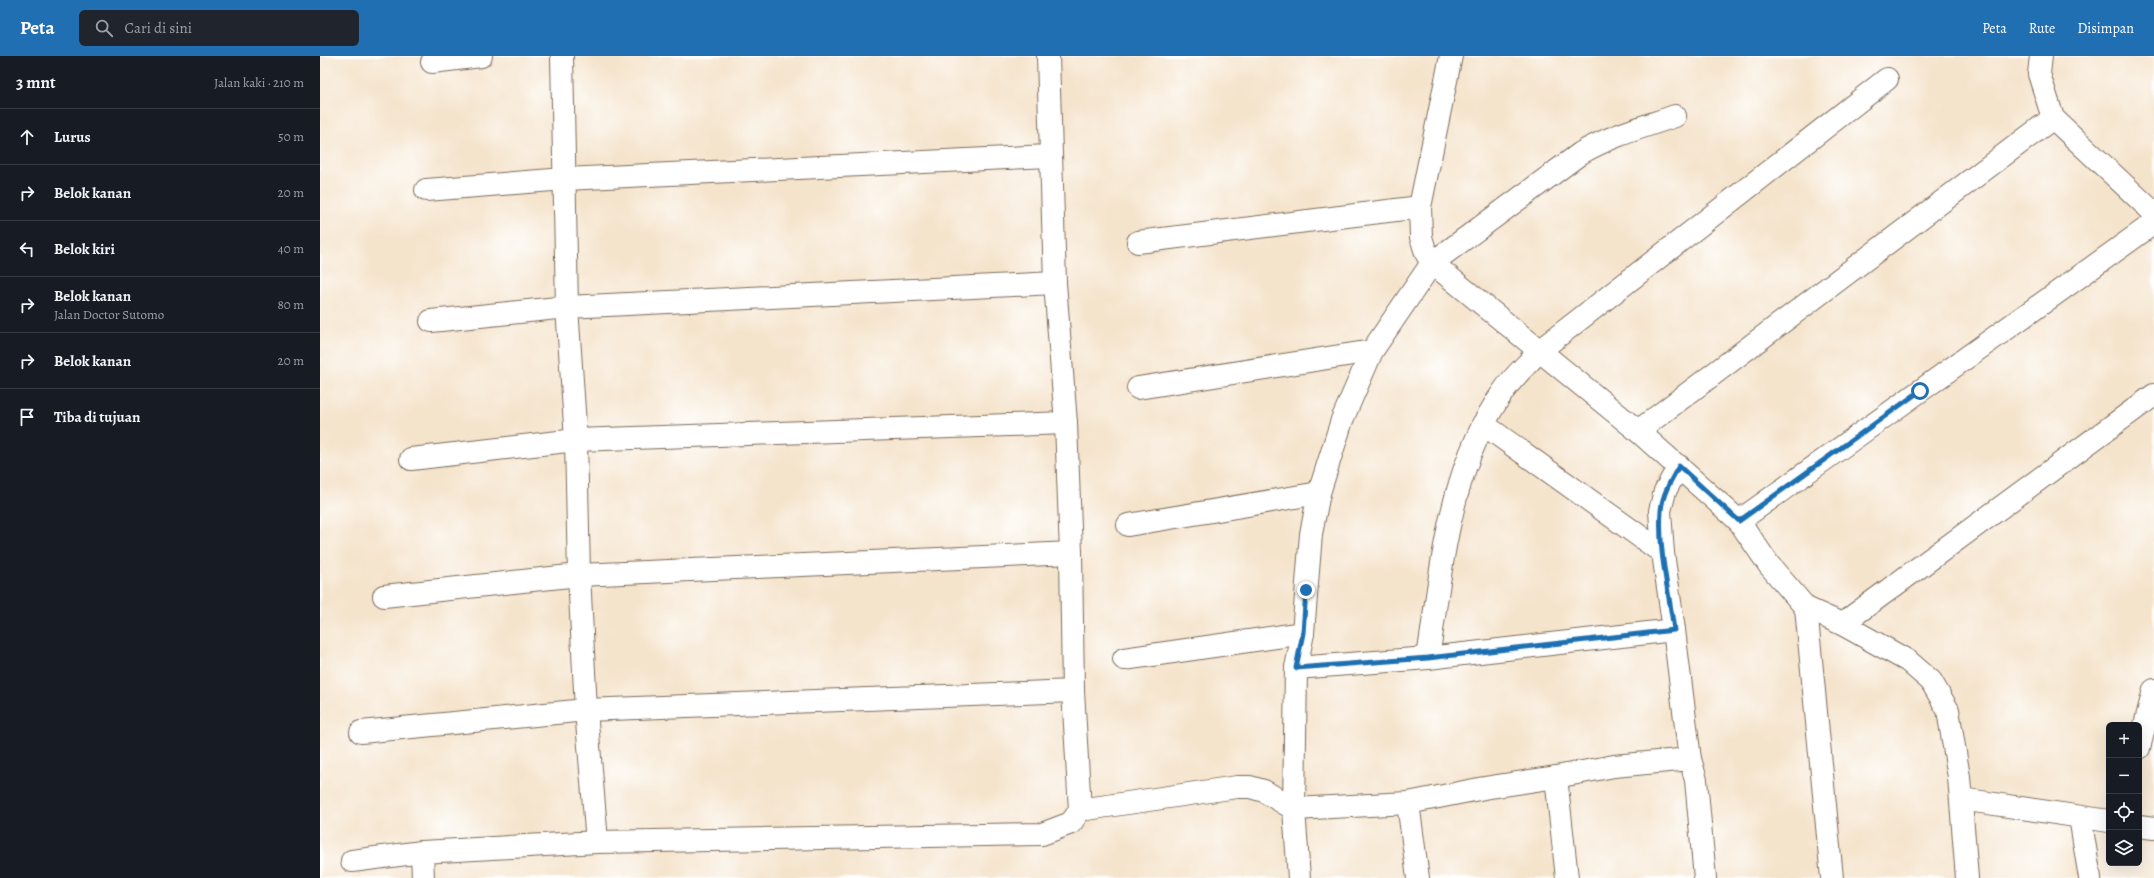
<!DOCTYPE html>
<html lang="id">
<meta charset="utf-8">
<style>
:root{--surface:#171b24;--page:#20242c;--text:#f1f3f6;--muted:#9ea1a6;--line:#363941;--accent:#1f6fb2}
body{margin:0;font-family:Alegreya,serif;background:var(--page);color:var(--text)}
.controls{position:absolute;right:12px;bottom:12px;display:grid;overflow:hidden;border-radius:6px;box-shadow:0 4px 16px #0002}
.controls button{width:36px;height:36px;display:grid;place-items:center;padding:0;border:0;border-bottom:1px solid var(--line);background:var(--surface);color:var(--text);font:20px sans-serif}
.stop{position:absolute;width:12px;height:12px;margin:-9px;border:3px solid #1f6fb2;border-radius:50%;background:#fff}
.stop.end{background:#1f6fb2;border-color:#fff;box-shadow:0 1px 4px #0008}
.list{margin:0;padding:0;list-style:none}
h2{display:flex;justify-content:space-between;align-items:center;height:52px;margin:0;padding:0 16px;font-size:17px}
h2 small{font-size:13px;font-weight:400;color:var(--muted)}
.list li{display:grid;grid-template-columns:26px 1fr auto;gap:12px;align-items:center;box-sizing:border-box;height:56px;padding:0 16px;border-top:1px solid var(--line)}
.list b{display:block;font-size:15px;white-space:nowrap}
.list p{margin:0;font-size:13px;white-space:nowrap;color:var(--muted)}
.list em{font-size:13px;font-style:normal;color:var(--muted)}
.icon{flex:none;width:22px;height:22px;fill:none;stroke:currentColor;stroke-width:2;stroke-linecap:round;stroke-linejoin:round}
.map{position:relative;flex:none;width:1834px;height:822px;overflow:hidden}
header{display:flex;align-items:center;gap:24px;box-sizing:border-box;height:56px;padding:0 20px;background:var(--accent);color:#fff}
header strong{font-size:19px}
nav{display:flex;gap:22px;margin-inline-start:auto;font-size:14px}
.search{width:280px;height:36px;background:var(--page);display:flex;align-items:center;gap:10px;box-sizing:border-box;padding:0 14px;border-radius:6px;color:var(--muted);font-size:15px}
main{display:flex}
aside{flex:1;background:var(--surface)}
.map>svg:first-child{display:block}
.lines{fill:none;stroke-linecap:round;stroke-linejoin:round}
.street-casing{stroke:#7c6b5b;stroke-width:24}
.street{stroke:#fff;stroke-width:22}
.route{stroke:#1f6fb2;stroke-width:5}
</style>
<header>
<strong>Peta</strong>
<div class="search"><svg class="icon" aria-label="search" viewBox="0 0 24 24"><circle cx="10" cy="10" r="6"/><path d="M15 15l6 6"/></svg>Cari di sini</div>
<nav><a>Peta</a><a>Rute</a><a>Disimpan</a></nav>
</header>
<main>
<aside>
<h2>3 mnt<small>Jalan kaki · 210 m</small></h2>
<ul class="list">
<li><svg class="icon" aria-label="ahead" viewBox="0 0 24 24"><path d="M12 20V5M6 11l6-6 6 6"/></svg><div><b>Lurus</b></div><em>50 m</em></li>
<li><svg class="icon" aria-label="right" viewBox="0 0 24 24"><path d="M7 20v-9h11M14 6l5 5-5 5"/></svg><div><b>Belok kanan</b></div><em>20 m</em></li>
<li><svg class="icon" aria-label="left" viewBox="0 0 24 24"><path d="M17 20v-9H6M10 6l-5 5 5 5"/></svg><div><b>Belok kiri</b></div><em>40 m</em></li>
<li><svg class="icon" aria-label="right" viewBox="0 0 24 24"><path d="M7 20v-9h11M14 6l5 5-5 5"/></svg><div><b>Belok kanan</b><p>Jalan Doctor Sutomo</p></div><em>80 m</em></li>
<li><svg class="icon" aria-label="right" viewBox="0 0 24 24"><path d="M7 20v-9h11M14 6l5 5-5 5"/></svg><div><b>Belok kanan</b></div><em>20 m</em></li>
<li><svg class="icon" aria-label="arrive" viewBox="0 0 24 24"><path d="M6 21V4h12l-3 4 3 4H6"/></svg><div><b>Tiba di tujuan</b></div></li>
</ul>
</aside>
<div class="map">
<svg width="1834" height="822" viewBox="0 0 1834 822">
<rect width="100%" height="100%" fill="#fff"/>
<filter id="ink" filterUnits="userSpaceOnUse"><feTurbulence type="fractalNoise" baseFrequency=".025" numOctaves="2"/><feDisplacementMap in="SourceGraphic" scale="8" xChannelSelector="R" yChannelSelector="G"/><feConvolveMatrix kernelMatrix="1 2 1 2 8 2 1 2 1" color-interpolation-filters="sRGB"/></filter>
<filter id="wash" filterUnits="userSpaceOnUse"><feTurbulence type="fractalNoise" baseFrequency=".012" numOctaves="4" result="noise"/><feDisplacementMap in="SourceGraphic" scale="16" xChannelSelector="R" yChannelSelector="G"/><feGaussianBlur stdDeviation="0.9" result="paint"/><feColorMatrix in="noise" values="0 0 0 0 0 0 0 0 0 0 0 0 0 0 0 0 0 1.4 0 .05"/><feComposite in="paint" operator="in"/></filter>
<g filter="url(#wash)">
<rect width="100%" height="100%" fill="#f5e4cc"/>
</g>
<g filter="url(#ink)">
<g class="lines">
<!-- street casing -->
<g class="street-casing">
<g id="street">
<polyline points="242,0 247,251 256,384 259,519 266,654 277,786 722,778 751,767 760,754 917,731 930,731 944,735 974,753 1088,747"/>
<polyline points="728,0 735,227 746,367 751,497 753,635 760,754"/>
<path d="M1131,0L1100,151L1101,181L1106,197L1112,207L1261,97C1290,80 1323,71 1355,60"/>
<polyline points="1721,0 1719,18 1733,62 1834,157"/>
<polyline points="112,6 161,0"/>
<polyline points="106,134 245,123 730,100"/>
<polyline points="818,186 1100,151"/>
<polyline points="111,265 247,251 735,227"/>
<polyline points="818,332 1052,295"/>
<polyline points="1163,368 1343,497"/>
<polyline points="1318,375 1733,62"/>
<polyline points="91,403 256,384 746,367"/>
<polyline points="1359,410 1345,435 1340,455 1343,497 1354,574 1370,703 1376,724 1385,822"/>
<polyline points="1419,465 1834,167"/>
<polyline points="808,469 999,437"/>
<polyline points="64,540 259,519 751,497"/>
<polyline points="1486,552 1512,822"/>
<polyline points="1522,568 1834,339"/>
<path d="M1108,602C1122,510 1129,411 1185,333C1194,320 1208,308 1219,295L1567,23"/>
<polyline points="804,603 983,577"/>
<polyline points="976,612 1108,602 1354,574"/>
<polyline points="41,676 266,654 753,635"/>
<polyline points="1819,692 1834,634"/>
<polyline points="1236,721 1294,710 1370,703"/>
<polyline points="1641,743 1789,765"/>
<polyline points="1760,761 1770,822"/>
<polyline points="1819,770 1834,772"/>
<polyline points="32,805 102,796"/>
<polyline points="103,822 102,796 277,786"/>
<polyline points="979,822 974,753 976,612 983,577 991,478 999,437 1022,364 1052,295 1112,207 1318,375 1419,465 1449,509 1486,552 1522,568 1588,605 1611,625 1628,654 1639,721 1647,822"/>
<polyline points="1098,822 1088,747 1164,732 1236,721 1247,822"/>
</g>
</g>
<!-- street -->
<use href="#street" class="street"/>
</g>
</g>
<g class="lines" filter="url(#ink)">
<!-- route -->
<path class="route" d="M986,534L983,577L976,612L1108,602L1354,574C1349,536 1338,494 1341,455C1342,439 1351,424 1359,410L1419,465L1600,335"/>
</g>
</svg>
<div class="controls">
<button>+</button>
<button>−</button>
<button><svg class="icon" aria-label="locate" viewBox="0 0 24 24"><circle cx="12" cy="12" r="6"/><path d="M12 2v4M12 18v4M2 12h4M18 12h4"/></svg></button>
<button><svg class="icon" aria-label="layers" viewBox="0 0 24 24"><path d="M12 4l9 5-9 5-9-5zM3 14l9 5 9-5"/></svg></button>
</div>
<div class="stop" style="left:1600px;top:335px"></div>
<div class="stop end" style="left:986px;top:534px"></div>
</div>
</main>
